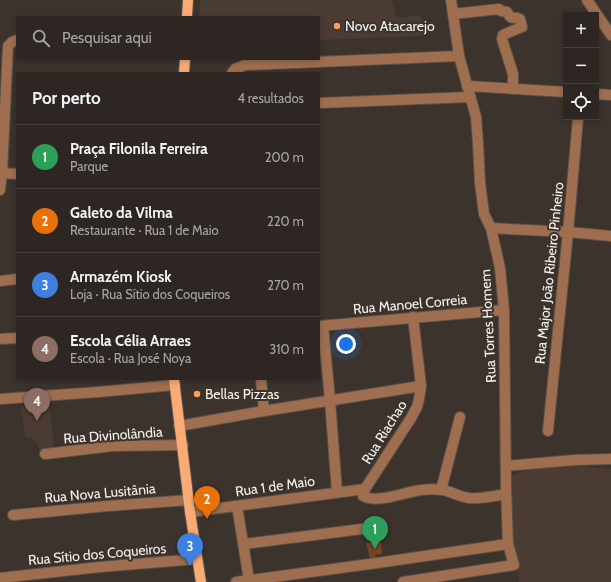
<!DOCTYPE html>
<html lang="pt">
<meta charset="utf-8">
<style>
:root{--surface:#2d2622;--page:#39322f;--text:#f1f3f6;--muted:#a7a5a5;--line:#484340;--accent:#fd9c56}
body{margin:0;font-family:Cabin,sans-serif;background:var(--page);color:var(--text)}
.controls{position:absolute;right:12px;top:12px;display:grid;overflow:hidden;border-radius:0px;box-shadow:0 2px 6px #0003}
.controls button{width:36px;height:36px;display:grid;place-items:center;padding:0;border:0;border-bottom:1px solid var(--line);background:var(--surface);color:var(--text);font:20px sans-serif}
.you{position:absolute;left:346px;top:344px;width:14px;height:14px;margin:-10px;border:3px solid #fff;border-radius:50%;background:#1a73e8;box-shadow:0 0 0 6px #1a73e833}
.badge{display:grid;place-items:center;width:26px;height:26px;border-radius:50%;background:var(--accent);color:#fff;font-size:13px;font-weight:700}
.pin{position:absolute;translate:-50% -33px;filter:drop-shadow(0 1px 2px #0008)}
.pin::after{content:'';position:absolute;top:21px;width:14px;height:12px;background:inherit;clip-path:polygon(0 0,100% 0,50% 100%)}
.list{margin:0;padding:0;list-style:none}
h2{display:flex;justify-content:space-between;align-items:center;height:52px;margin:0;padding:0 16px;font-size:17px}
h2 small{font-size:13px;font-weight:400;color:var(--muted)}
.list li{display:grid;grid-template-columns:26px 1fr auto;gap:12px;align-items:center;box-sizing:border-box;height:64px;padding:0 16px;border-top:1px solid var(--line)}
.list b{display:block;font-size:15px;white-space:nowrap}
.list p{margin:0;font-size:13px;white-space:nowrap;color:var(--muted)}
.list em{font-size:13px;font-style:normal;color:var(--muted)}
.icon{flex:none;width:22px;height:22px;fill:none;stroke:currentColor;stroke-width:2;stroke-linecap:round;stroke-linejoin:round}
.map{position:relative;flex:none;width:611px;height:582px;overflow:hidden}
.search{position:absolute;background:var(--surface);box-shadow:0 2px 6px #0003;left:16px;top:16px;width:304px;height:44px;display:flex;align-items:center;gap:10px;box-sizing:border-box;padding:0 14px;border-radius:0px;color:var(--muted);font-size:15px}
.panel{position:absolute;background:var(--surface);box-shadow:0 2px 6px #0003;left:16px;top:72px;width:304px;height:308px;border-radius:0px}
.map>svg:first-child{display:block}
.built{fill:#4a3c32}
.green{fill:#754624}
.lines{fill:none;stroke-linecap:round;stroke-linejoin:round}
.minor-casing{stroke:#5a514c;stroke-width:12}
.major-casing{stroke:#5a514c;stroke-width:12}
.minor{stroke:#9e6e4e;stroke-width:10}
.major{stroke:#f9ab75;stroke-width:10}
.poi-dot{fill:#fd9c56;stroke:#3c332d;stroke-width:1.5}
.labels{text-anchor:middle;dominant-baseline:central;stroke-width:4;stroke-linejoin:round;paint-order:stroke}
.poi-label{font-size:14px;fill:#f7f1ee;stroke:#3c332d;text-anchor:start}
.street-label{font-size:14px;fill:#f7f1ee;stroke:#3c332d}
</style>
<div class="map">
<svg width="611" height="582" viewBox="0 0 611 582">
<rect width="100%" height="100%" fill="#3c332d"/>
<!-- built -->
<g class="built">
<polygon points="200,0 392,0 397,18 421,15 423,36 319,40 319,17 199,17"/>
<polygon points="49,404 54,449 40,451 37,442 25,436 21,407"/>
<polygon points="549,463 611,469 611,582 519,582 517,564 513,548 509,476"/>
</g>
<!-- green -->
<polygon class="green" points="381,541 382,554 375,555 376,562 371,561 366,543"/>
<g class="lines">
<!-- minor casing -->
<g class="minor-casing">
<g id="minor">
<polyline points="587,0 611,35"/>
<path d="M453,14L499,9L501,11L507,12C512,22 513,15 520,19L522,27L505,34L503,35L502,39L513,74V89"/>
<polyline points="232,73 235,69 245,65 459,56"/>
<polyline points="467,86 566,92"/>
<polyline points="596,94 611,95"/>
<polyline points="319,103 470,97"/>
<polyline points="0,173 17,174"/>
<polyline points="0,190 2,173 8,46 12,42 17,40"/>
<polyline points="491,228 568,232 611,236"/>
<polyline points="0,281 17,279"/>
<path d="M413,317L421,386L419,399L417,407L411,418L365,489L363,496C377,504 405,492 421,490C428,489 436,489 443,490C452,492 460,497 469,498C482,499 494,496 506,494"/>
<polyline points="319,326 504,310"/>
<polyline points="323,326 330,400 337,492"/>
<polyline points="0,339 17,338"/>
<polyline points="261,379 264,411"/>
<polyline points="1,399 98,392 175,385"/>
<polyline points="179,426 264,411 421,386"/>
<polyline points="548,431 568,232 578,118"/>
<polyline points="45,454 113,446 183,445"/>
<polyline points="506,466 575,460 611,459"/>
<polyline points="441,490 460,417"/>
<polyline points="237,506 249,580"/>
<polyline points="190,512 365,489"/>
<polyline points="13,515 108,506 189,500"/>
<polyline points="244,544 362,529"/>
<polyline points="0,578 100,567 197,559"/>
<polyline points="236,582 370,564 508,544"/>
<polyline points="403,582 514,565 508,544 506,487 504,310 500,268 491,228 484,214 480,183 478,143 476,117 459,56 451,0"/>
</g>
</g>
<!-- major casing -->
<g class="major-casing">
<g id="major">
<polyline points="187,17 188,0"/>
<polyline points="184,73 185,59"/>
<polyline points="174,379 190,512 201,582"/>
</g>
</g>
<!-- minor -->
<use href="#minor" class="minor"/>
<!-- major -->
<use href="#major" class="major"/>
</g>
<!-- markers -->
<g class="poi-dot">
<circle cx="337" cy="26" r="4"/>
<circle cx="197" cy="394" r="4"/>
</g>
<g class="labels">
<!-- poi labels -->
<g class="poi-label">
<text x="345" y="26">Novo Atacarejo</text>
<text x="205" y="394">Bellas Pizzas</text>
</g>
<!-- street labels -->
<g class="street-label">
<text transform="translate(549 273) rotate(-84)">Rua Major João Ribeiro Pinheiro</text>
<text transform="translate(410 304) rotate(-5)">Rua Manoel Correia</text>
<text transform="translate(488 326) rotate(-93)">Rua Torres Homem</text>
<text transform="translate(384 432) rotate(-58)">Rua Riachao</text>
<text transform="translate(113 435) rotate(-4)">Rua Divinolândia</text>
<text transform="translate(275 486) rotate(-8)">Rua 1 de Maio</text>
<text transform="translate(100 493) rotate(-5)">Rua Nova Lusitânia</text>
<text transform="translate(97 554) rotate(-5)">Rua Sítio dos Coqueiros</text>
</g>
</g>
</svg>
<div class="controls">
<button>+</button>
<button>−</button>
<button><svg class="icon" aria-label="locate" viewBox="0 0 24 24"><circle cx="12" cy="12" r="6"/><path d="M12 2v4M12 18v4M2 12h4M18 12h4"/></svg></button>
</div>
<div class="you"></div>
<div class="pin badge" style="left:375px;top:549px;background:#2e9e5b">1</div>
<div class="pin badge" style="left:207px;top:519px;background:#e8710a">2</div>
<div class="pin badge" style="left:190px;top:566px;background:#3f7fe0">3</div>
<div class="pin badge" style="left:37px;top:421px;background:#8d6e63">4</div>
<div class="search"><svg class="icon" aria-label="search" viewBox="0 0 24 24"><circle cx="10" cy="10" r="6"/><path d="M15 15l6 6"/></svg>Pesquisar aqui</div>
<section class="panel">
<h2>Por perto<small>4 resultados</small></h2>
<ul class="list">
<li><span class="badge" style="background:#2e9e5b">1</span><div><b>Praça Filonila Ferreira</b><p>Parque</p></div><em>200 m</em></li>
<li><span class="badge" style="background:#e8710a">2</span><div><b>Galeto da Vilma</b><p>Restaurante · Rua 1 de Maio</p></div><em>220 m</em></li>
<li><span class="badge" style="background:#3f7fe0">3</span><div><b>Armazém Kiosk</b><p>Loja · Rua Sítio dos Coqueiros</p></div><em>270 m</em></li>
<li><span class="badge" style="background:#8d6e63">4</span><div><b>Escola Célia Arraes</b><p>Escola · Rua José Noya</p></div><em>310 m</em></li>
</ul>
</section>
</div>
